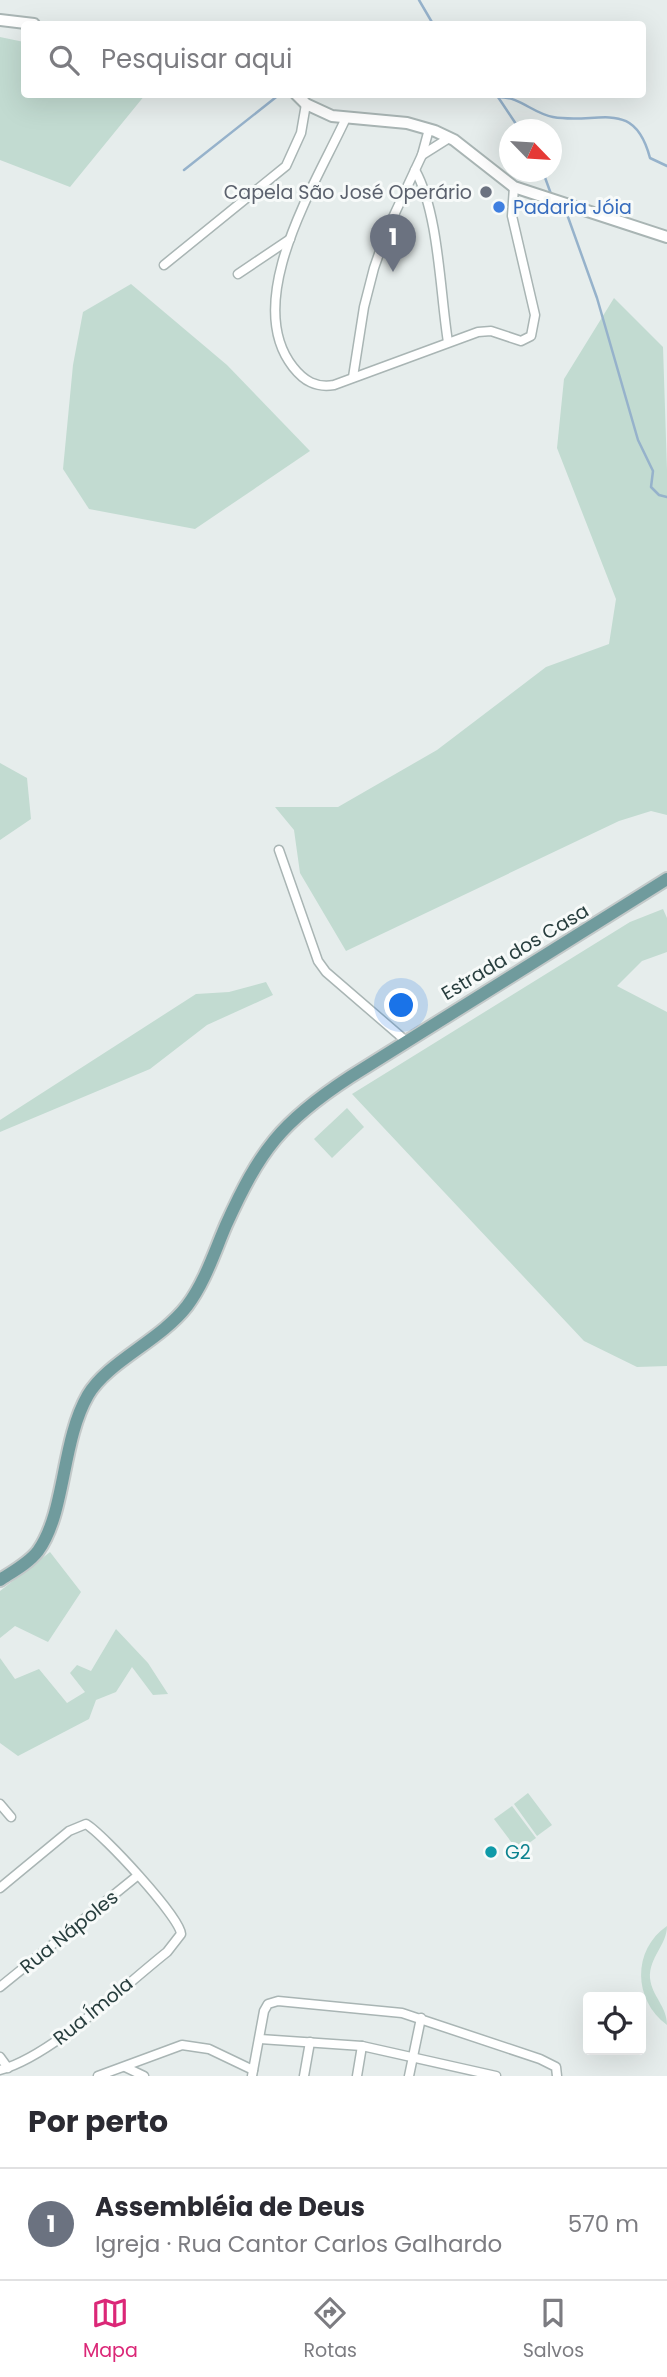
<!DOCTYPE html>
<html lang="pt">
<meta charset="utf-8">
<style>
:root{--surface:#fff;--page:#f7f7f7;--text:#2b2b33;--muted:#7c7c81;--line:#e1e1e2;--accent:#db2777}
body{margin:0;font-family:Poppins,sans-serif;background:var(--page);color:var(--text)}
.controls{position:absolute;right:21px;bottom:21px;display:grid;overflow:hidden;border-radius:7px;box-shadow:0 7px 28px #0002}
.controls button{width:63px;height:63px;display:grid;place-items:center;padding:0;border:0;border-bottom:2px solid var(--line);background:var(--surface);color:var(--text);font:35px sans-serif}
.compass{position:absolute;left:499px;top:119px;width:63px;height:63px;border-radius:50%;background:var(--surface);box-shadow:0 7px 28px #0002;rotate:115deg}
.you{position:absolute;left:402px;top:1006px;width:24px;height:24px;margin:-18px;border:5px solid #fff;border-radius:50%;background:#1a73e8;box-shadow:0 0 0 10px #1a73e833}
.badge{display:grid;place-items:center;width:46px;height:46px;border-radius:50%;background:var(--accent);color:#fff;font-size:23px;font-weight:700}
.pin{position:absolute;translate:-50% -58px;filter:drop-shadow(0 2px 4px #0008)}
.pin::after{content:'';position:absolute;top:37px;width:24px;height:21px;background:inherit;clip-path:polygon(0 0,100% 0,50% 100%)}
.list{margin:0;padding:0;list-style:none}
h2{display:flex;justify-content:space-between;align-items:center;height:91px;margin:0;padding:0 28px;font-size:30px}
h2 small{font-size:23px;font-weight:400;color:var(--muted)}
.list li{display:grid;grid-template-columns:46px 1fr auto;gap:21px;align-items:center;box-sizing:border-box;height:112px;padding:0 28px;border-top:2px solid var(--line)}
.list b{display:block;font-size:26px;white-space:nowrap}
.list p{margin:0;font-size:23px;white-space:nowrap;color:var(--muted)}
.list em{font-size:23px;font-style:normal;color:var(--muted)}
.icon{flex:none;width:38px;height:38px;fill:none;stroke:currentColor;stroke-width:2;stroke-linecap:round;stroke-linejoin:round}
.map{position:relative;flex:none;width:667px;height:2076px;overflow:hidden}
.search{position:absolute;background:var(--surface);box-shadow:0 7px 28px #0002;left:21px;right:21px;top:21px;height:77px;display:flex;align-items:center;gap:18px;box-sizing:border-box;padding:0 24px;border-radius:7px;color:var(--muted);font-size:26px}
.sheet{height:203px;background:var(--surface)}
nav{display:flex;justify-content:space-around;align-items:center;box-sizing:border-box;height:98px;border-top:2px solid var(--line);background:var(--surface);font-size:19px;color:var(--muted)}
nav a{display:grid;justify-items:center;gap:4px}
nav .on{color:var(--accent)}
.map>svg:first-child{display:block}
.green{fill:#c2dbd1}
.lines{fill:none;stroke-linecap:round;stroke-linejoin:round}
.stream{stroke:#96b2cb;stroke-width:2.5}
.minor-casing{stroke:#a9b5b4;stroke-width:11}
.tertiary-casing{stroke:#a9b5b4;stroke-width:14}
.primary-casing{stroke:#c3c9c9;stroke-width:16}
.minor{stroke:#fff;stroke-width:8}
.tertiary{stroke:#fff;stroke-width:10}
.primary{stroke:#709b9d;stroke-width:12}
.worship-dot{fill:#6b7280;stroke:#f7faf9;stroke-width:2.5}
.shop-dot{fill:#3f7fe0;stroke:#f7faf9;stroke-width:2.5}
.culture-dot{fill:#0f9aa8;stroke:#f7faf9;stroke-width:2.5}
.labels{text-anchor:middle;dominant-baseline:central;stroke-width:6;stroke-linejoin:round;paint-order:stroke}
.worship-label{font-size:19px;fill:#5b616d;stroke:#f7faf9;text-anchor:end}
.shop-label{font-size:19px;fill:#366cbe;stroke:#f7faf9;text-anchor:start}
.street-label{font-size:19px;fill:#273d3d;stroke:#f7faf9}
.culture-label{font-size:19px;fill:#0d838f;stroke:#f7faf9;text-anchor:start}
</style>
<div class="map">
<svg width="667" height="2076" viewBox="0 0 667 2076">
<rect width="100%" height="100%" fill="#e6edec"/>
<!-- green -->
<g class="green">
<polygon points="0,37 24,42 24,94 145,95 70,187 0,160"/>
<polygon points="131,284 227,365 310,451 195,529 89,509 63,469 73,365 83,312"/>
<polygon points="614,298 663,347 667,470 667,815 651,811 619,821 346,951 300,873 294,830 275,807 338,807 437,750 546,667 609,644 616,599 557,448 564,379"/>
<polygon points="0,763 27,778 31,819 0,840"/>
<polygon points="663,909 667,918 667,952 642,961 617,986 667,1012 667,1366 637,1367 584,1341 352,1094 630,922"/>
<polygon points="266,982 273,995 207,1025 150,1069 0,1132 0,1120 196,994 229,992"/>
<polygon points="347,1108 364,1127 332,1158 314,1139"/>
<polygon points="50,1552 81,1592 48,1642 15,1626 0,1638 0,1591"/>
<polygon points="116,1629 148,1663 168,1694 153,1695 132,1667 116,1692 96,1700 89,1719 18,1756 0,1743 0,1658 15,1679 39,1669 67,1703 85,1692 70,1673 77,1665 91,1671"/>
<polygon points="528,1793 552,1825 537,1836 514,1804"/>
<polygon points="512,1806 536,1838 518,1851 494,1819"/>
<path d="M667,1926C667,1945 649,1957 650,1978C652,1997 667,2006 667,2025C633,2000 632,1950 667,1926Z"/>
</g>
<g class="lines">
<!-- stream -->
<g class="stream">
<polyline points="419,0 433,24"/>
<polyline points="496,94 520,130"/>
<path d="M498,97C521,97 532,113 553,117C598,125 634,97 650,158L667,166"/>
<polyline points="184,170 280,94"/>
<polyline points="543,172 551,194"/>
<polyline points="559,205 568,217 597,298 638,440 653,471 651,487 659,495 667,497"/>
</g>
<!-- minor casing -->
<g class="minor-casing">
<g id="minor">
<path d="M345,120C316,183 241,301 293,367C304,381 316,388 334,385L478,332L491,331L521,341L531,336L535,315L512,216L514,187"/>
<polyline points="422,155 449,138"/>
<path d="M415,170C439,213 440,293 448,342"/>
<polyline points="164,265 286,166 301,133 306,104"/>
<polyline points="238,274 290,239"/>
<polyline points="353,377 364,307 374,268 388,228 422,155 429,129"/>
<polyline points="279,850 318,961 326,972 406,1041"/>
<polyline points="0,1804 11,1817"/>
<path d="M0,1888L69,1831L86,1824C103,1834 180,1917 181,1934L167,1952C124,1986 50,2057 0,2070"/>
<polyline points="0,1987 137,1876"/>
<polyline points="260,2039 362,2046 496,2076"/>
<polyline points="0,2057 8,2068"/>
<polyline points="125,2067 144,2076"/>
<polyline points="98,2076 182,2045 209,2049 253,2070"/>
<polyline points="252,2076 264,2011 268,2004 278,2001 402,2013 540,2059 556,2067 557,2076"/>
<polyline points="304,2076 310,2042"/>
<polyline points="357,2076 362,2046"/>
<polyline points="409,2076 421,2018"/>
</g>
</g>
<!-- tertiary casing -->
<g class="tertiary-casing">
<g id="tertiary">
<polyline points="0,20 34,24"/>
<polyline points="296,94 306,104 332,116 407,123 435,131 454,140 514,187 667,237"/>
</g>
</g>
<!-- primary casing -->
<g class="primary-casing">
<path id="primary" d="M0,1580C12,1572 29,1563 38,1551C66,1512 61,1442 88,1395C107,1362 160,1341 187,1306C205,1282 214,1253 226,1225C260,1150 281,1122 350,1077L667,879"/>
</g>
<!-- minor -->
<use href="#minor" class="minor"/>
<!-- tertiary -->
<use href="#tertiary" class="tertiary"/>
<!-- primary -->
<use href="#primary" class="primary"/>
</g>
<!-- markers -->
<circle class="worship-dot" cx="486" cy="192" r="7"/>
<circle class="shop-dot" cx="499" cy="207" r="7"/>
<circle class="culture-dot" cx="491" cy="1852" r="7"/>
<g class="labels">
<!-- worship labels -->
<g class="worship-label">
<text x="472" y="192">Capela São José Operário</text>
</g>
<!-- shop labels -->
<g class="shop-label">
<text x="513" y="207">Padaria Jóia</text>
</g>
<!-- street labels -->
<g class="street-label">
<text transform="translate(515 952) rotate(-31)">Estrada dos Casa</text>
<text transform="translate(69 1932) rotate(-39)">Rua Nápoles</text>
<text transform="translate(93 2011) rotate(-39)">Rua Ímola</text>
</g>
<!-- culture labels -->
<g class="culture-label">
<text x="505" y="1852">G2</text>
</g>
</g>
</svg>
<div class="controls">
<button><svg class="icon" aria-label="locate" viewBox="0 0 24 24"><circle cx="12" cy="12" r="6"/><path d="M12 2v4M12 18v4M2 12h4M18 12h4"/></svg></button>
</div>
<svg class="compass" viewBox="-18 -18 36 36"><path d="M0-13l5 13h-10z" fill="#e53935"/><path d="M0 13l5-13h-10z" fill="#7c7c81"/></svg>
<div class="you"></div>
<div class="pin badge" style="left:393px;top:272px;background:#6b7280">1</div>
<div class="search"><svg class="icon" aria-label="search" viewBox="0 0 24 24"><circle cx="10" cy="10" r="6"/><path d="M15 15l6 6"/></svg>Pesquisar aqui</div>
</div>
<section class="sheet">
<h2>Por perto<small></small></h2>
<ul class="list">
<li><span class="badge" style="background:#6b7280">1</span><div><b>Assembléia de Deus</b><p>Igreja · Rua Cantor Carlos Galhardo</p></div><em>570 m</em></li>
</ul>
</section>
<nav>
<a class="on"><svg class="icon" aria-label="map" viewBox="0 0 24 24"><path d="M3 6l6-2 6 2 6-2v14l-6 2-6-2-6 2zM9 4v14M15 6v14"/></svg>Mapa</a>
<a><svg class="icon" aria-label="directions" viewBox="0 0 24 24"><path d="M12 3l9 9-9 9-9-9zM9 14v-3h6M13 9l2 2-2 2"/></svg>Rotas</a>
<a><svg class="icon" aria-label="saved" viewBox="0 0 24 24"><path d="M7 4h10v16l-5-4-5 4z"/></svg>Salvos</a>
</nav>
